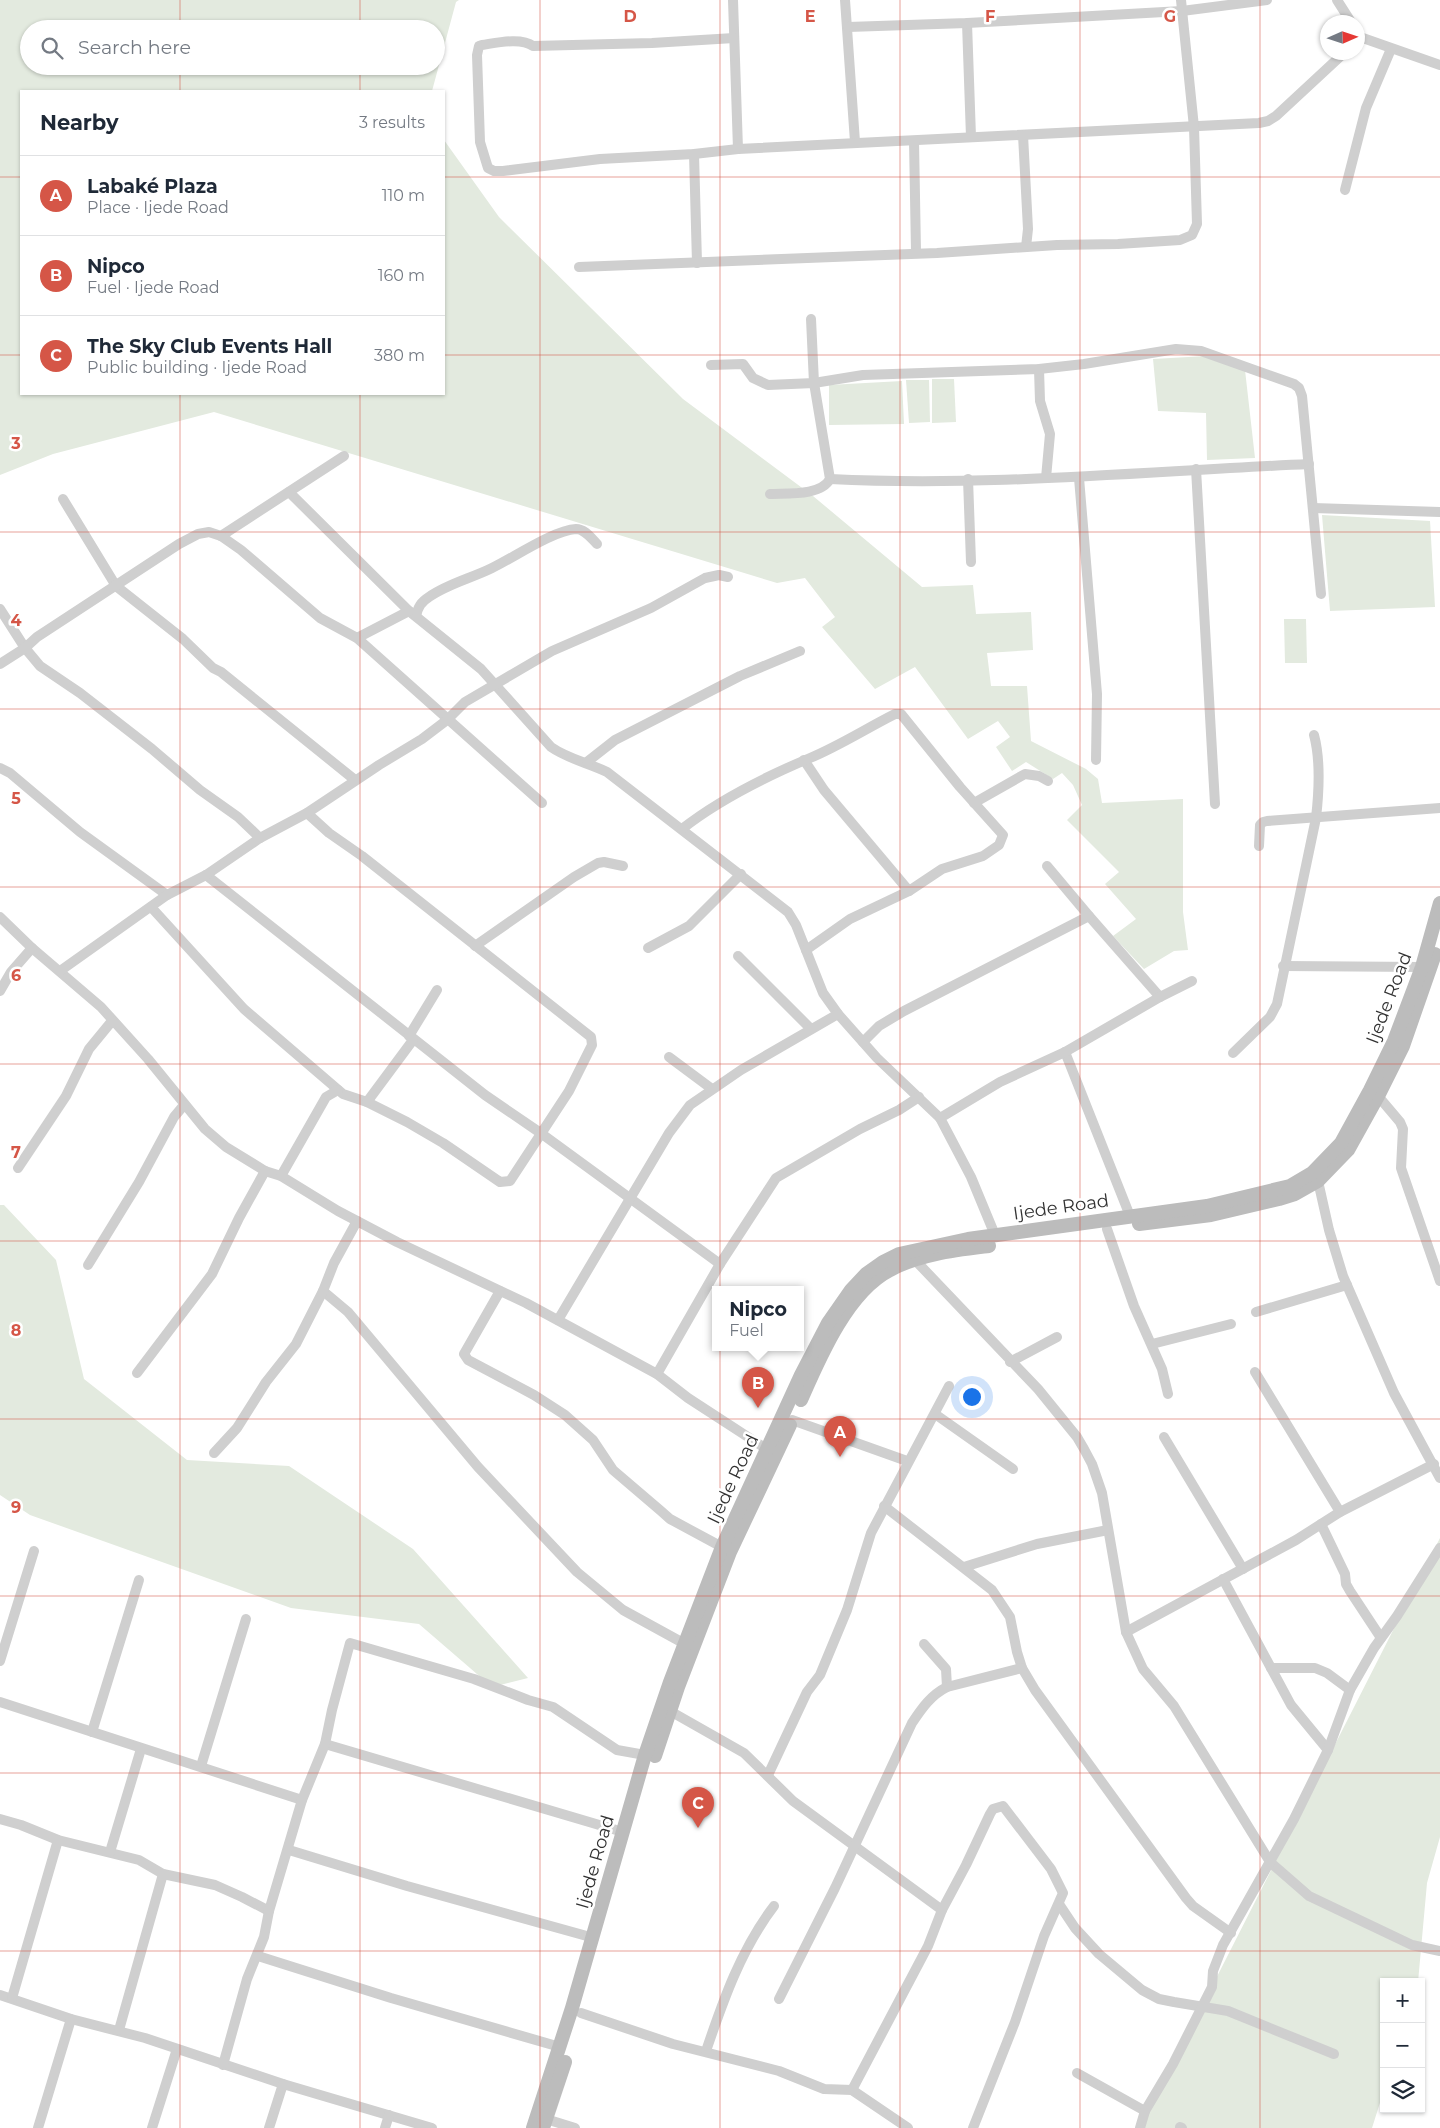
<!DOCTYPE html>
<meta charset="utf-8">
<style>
:root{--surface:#fff;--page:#f6f6f7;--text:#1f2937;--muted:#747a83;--line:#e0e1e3;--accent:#d55647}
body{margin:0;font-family:Montserrat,sans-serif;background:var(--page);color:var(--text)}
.controls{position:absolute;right:15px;bottom:15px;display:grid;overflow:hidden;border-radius:0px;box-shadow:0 1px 4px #0004}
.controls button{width:45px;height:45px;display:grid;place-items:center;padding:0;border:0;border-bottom:1px solid var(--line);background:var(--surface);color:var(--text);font:25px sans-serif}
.compass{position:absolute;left:1320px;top:15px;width:45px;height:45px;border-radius:50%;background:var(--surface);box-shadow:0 1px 4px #0004;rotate:87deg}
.you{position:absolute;left:971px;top:1396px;width:18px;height:18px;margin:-12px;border:4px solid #fff;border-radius:50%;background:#1a73e8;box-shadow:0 0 0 8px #1a73e833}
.badge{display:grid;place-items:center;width:32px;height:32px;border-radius:50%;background:var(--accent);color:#fff;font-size:16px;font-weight:700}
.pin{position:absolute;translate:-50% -41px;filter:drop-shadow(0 1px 2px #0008)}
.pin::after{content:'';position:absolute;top:26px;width:18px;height:15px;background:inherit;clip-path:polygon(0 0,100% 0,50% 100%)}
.popup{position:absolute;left:712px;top:1286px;width:92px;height:65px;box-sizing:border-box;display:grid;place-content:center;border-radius:0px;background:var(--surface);filter:drop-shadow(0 1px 4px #0005);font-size:16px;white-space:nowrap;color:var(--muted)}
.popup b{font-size:19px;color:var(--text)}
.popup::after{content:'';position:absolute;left:50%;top:100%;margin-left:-10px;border:10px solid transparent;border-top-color:var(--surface)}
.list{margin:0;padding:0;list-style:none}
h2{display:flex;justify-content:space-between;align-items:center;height:65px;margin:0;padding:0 20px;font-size:21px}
h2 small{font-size:16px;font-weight:400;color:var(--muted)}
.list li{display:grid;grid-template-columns:32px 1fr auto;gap:15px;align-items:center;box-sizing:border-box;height:80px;padding:0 20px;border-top:1px solid var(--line)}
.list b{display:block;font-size:19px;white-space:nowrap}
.list p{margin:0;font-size:16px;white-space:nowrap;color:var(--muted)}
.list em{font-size:16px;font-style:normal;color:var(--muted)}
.icon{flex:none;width:28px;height:28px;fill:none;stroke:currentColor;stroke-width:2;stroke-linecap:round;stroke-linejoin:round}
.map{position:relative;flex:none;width:1440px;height:2128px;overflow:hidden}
.search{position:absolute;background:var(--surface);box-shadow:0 1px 4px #0004;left:20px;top:20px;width:425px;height:55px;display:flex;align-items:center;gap:12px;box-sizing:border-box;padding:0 18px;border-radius:28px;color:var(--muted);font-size:19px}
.panel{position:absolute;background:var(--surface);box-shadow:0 1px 4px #0004;left:20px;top:90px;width:425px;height:305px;border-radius:0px}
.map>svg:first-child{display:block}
.green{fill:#e3eadf;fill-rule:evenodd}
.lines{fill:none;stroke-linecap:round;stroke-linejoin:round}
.street{stroke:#cfcfcf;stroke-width:10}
.secondary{stroke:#bcbcbc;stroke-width:14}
.grid{fill:none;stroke:#d55647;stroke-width:1;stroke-opacity:0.55}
.labels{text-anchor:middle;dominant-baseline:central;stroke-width:5;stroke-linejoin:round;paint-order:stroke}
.street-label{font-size:18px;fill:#323232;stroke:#fff}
.grid-label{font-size:16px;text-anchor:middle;font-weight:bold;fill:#d55647;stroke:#fff;stroke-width:5;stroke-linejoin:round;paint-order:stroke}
</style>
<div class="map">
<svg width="1440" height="2128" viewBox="0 0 1440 2128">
<rect width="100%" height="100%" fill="#fff"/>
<!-- green -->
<g class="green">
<path d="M0,0H459L456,2L432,91H21V394H444V140L499,217L683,399L813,496L922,587L973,585L976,614L1031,612L1033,650L987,653L991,686H1027L1031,741L1086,769L1098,779L1102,803L1183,799V912L1188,950L1174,951L1144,969L1113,936L1136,919L1105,884L1119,872L1067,820L1082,805L1073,785L1062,773L1053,779L1026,762L1012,771L996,747L1010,737L998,721L968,739L915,667L875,689L822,627L835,617L805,578L777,583L214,412L53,454L0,475ZM29,29H436V66H29Z"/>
<polygon points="1206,356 1245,370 1255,458 1207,460 1206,413 1158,411 1153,359"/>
<polygon points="932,379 954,379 956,422 932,423"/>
<polygon points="906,380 929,380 930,422 909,423"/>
<polygon points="902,381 904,424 829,425 829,385"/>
<polygon points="1322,515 1430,521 1435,607 1330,611"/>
<polygon points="1284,619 1306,619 1307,663 1285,663"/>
<polygon points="0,1205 4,1205 56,1260 84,1379 187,1460 289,1466 413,1549 528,1678 492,1687 419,1624 291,1608 30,1515 0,1495"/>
<polygon points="1440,1538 1440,1837 1427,1883 1418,1982 1384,1982 1384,2090 1372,2128 1140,2128"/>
</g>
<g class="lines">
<!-- street -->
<g class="street">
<polyline points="733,0 738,149"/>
<polyline points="845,0 855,142"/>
<polyline points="1337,0 1351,22"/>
<polyline points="967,23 971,137"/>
<polyline points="848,27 967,23 1182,11 1267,0"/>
<path d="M734,38L652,43L533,46C521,37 496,43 482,45L479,46L477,55L480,142L488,168L494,171H503L600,159L694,154L738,149L1259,123L1268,121L1276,116L1345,52"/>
<polyline points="1358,40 1360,37 1440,65"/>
<polyline points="1023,135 1028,229 1026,247"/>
<polyline points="914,141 916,252"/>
<polyline points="694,154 697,263"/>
<polyline points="1345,190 1366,108 1391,49"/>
<polyline points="579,267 937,253 1057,245 1118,244 1180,240 1192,235 1197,224 1194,127 1181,0"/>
<polyline points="711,365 743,364 753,378 768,385 814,383 863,375 1039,369 1084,364 1176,349 1201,351 1294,384 1299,388 1302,396 1321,594"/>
<polyline points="1039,369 1040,401 1050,434 1046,478"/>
<polyline points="1196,469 1215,804"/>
<polyline points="1079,478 1097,694 1096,760"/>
<path d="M830,479C990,487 1150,471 1309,464"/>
<polyline points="968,479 971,562"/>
<path d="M289,492L409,611L481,669L551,747C568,759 589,763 607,772L788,912L796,925L823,993L838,1014L877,1058L940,1118"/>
<path d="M770,494C787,493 821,496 830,479L814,383L811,319"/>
<polyline points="63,499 116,586 183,639 213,668 221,672 355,780"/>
<polyline points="1313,508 1440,512"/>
<polyline points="221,536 344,456"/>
<polyline points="0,609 25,648 40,666 80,693 152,749 200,790 238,817 260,838"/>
<path d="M416,616C418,607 421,602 429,597C447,584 472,578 492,568C513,558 554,530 576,529C585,529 591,538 597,544"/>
<polyline points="357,638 409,611"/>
<polyline points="0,664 25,648 37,637 179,544 198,534 209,532 221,536 241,550 320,618 357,638 542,803"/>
<polyline points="804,760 824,790 909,891"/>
<polyline points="587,762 615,740 740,676 800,651"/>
<polyline points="0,768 10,773 80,832 167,895"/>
<polyline points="974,803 1025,774 1039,776 1048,781"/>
<path d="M682,829C720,799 765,777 810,758C839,746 867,728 895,714H901L960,787L1003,835L999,845L983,856L942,869L909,891L850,919L806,950"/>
<polyline points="1259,846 1260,825 1263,822 1267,821 1440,808"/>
<polyline points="1047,866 1089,916 1160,997"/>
<polyline points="206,875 485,1095 542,1134 720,1264"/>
<polyline points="151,907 244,1009 343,1094 367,1102 407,1122 443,1143 500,1182 510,1181 569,1091 592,1045 591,1037 362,856 329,833 307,813"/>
<polyline points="0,917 32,948 101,1007 148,1059 205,1129 226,1147 265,1171 281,1176 338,1211 397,1242 526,1303 657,1374 688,1398 768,1450"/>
<polyline points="475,946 574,877 598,863 604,862 623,866"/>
<polyline points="648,948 689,926 741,874"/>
<polyline points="738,956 811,1029"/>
<polyline points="1283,966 1422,967"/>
<polyline points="60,971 167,895 206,875 260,838 307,813 379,765 422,739 447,720 465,702 552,651 651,608 705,578 719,575 728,577"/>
<polyline points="0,991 11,972 32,948"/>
<polyline points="409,1036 437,990"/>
<polyline points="863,1042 879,1026 904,1011 1089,916"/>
<polyline points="1065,1052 1130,1216"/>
<path d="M1233,1053L1270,1017L1277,1004L1316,818C1319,792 1321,761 1314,735"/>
<polyline points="669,1057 712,1089"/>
<polyline points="1378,1096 1400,1122 1403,1129 1401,1168 1440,1281"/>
<polyline points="367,1102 413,1040"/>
<polyline points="18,1168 66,1096 89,1049 112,1021"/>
<polyline points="281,1176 326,1097 338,1090"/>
<polyline points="1318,1181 1329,1230 1343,1276 1394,1393 1440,1478"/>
<polyline points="1107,1229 1134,1306 1162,1369 1168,1394"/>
<polyline points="995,1235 971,1177 940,1118 1000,1082 1065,1052 1160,997 1192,981"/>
<polyline points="915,1260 1038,1389 1077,1437 1084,1449 1092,1464 1102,1493 1126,1632 1143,1669 1174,1706 1270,1862 1309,1896 1412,1945 1440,1951"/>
<polyline points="88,1265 139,1182 174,1117 184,1105"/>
<polyline points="323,1291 348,1312 478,1467 577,1572 623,1610 685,1644"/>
<polyline points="500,1291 464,1354 468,1360 534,1395 565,1415 593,1440 613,1470 661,1511 670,1519 722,1547"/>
<polyline points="1256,1312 1347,1285"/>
<polyline points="558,1320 669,1133 690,1105 741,1070 838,1014"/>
<polyline points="1152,1344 1231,1324"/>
<polyline points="1010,1362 1057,1337"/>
<polyline points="1255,1372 1340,1512"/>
<polyline points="137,1373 212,1274 239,1218 265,1171"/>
<polyline points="657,1374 720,1264 776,1178 860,1129 899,1110 919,1097"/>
<polyline points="935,1414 1013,1469"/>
<polyline points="792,1420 907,1461"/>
<polyline points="1164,1437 1243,1569"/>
<polyline points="214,1453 237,1428 266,1382 296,1344 323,1291 334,1263 357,1221"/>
<polyline points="884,1506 992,1590 1010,1617 1017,1652 1022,1668 1035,1690 1186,1898 1193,1906 1231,1933"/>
<polyline points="1321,1524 1345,1574 1346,1584 1350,1591 1381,1638"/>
<polyline points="964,1567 1037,1544 1108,1530"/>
<polyline points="1223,1579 1291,1705 1328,1750"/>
<polyline points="1126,1632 1296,1540 1340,1512 1434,1464"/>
<polyline points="924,1644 946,1669 947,1687"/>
<polyline points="0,1661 34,1551"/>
<polyline points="1271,1668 1315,1668 1327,1673 1350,1690"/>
<polyline points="0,1702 302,1800"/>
<polyline points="670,1711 744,1753 793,1801 942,1910"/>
<polyline points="92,1732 139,1580"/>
<polyline points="325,1744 623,1832"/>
<polyline points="201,1766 246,1619"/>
<polyline points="768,1775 807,1692 820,1675 847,1610 871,1533 949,1386"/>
<polyline points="0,1819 21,1825 58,1840 139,1860 163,1874 215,1885 242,1897 269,1911"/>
<polyline points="289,1850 407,1886 594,1938"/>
<polyline points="110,1852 141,1749"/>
<polyline points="1059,1904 1075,1928 1099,1954 1142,1990 1159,1999 1174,2002 1228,2011 1334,2054"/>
<polyline points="258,1956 391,1998 560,2047"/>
<polyline points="0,1995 71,2019 145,2038 283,2084 432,2128"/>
<polyline points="12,1998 58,1840"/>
<path d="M779,1999L835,1888L912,1723C922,1708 931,1695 947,1687L1022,1668"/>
<polyline points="581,2013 673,2044 779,2071 824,2089 852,2090 908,2128"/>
<polyline points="119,2030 163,1874"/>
<path d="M706,2051C723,2001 741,1949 774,1906"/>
<polyline points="223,2065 247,1979 264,1937 269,1911 302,1800 325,1744 332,1710 350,1643 474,1679 528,1700 553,1707 617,1750 645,1755"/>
<polyline points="1077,2073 1145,2111"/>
<polyline points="852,2090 928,1946 942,1910 966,1865 990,1814 993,1809 1003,1806 1051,1869 1063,1893 1044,1936 1015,2022 973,2128"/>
<polyline points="546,2119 575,2128"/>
<polyline points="1180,2127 1182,2128"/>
<polyline points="38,2128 71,2019"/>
<polyline points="152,2128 177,2049"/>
<polyline points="269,2128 283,2084"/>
<polyline points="385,2128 389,2115"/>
<polyline points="1140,2128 1145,2111 1173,2064 1212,1987 1213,1971 1223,1945 1294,1819 1328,1750 1350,1690 1374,1648 1397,1616 1440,1548"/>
</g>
<!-- secondary -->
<g class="secondary">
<polyline points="1139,1224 1211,1215 1279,1199 1295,1194 1318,1181 1348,1150 1378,1096 1403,1046 1435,954"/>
<path d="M801,1400C819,1359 847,1292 890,1270C919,1254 957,1250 989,1246"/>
<polyline points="655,1756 678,1687 730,1552 790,1425"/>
<polyline points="533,2128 572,2008 645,1755 670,1682 722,1547 801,1375 828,1323 851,1290 866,1274 883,1262 899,1254 968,1239 1207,1206 1290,1186 1312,1173 1341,1143 1370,1090 1394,1041 1422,967 1440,903"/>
<polyline points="543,2128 565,2062"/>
</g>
</g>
<!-- grid -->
<path class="grid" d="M180,0V29M360,0V29M540,0V2128M720,0V2128M900,0V2128M1080,0V2128M1260,0V2128M180,66V91M360,66V91M0,177H21M444,177H1440M0,355H21M444,355H1440M180,394V2128M360,394V2128M0,532H1440M0,709H1440M0,887H1440M0,1064H1440M0,1241H1440M0,1419H1440M0,1596H1440M0,1773H1440M0,1951H1440"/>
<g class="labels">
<!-- street labels -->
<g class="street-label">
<text transform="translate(1389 998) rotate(-69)">Ijede Road</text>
<text transform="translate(1061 1207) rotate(-8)">Ijede Road</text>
<text transform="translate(733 1479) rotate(-65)">Ijede Road</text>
<text transform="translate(595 1862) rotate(-74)">Ijede Road</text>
</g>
</g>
<g class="grid-label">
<text x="630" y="22">D</text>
<text x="810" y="22">E</text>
<text x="990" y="22">F</text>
<text x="1170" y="22">G</text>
<text x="16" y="449">3</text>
<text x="16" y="626">4</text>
<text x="16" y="804">5</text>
<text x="16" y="981">6</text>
<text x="16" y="1158">7</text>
<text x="16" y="1336">8</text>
<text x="16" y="1513">9</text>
</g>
</svg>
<div class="controls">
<button>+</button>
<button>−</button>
<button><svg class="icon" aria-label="layers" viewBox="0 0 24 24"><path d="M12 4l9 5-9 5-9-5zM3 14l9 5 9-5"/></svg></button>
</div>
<svg class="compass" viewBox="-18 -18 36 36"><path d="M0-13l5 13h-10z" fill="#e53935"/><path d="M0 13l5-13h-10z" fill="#747a83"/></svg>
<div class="you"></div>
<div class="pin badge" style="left:840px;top:1457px">A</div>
<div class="pin badge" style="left:758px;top:1408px">B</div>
<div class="popup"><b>Nipco</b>Fuel</div>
<div class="pin badge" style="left:698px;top:1828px">C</div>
<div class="search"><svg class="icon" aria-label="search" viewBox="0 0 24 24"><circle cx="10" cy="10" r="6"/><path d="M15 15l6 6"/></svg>Search here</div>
<section class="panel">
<h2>Nearby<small>3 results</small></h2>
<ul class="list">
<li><span class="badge">A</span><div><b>Labaké Plaza</b><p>Place · Ijede Road</p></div><em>110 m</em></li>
<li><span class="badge">B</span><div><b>Nipco</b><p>Fuel · Ijede Road</p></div><em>160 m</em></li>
<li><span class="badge">C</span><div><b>The Sky Club Events Hall</b><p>Public building · Ijede Road</p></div><em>380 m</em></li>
</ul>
</section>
</div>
